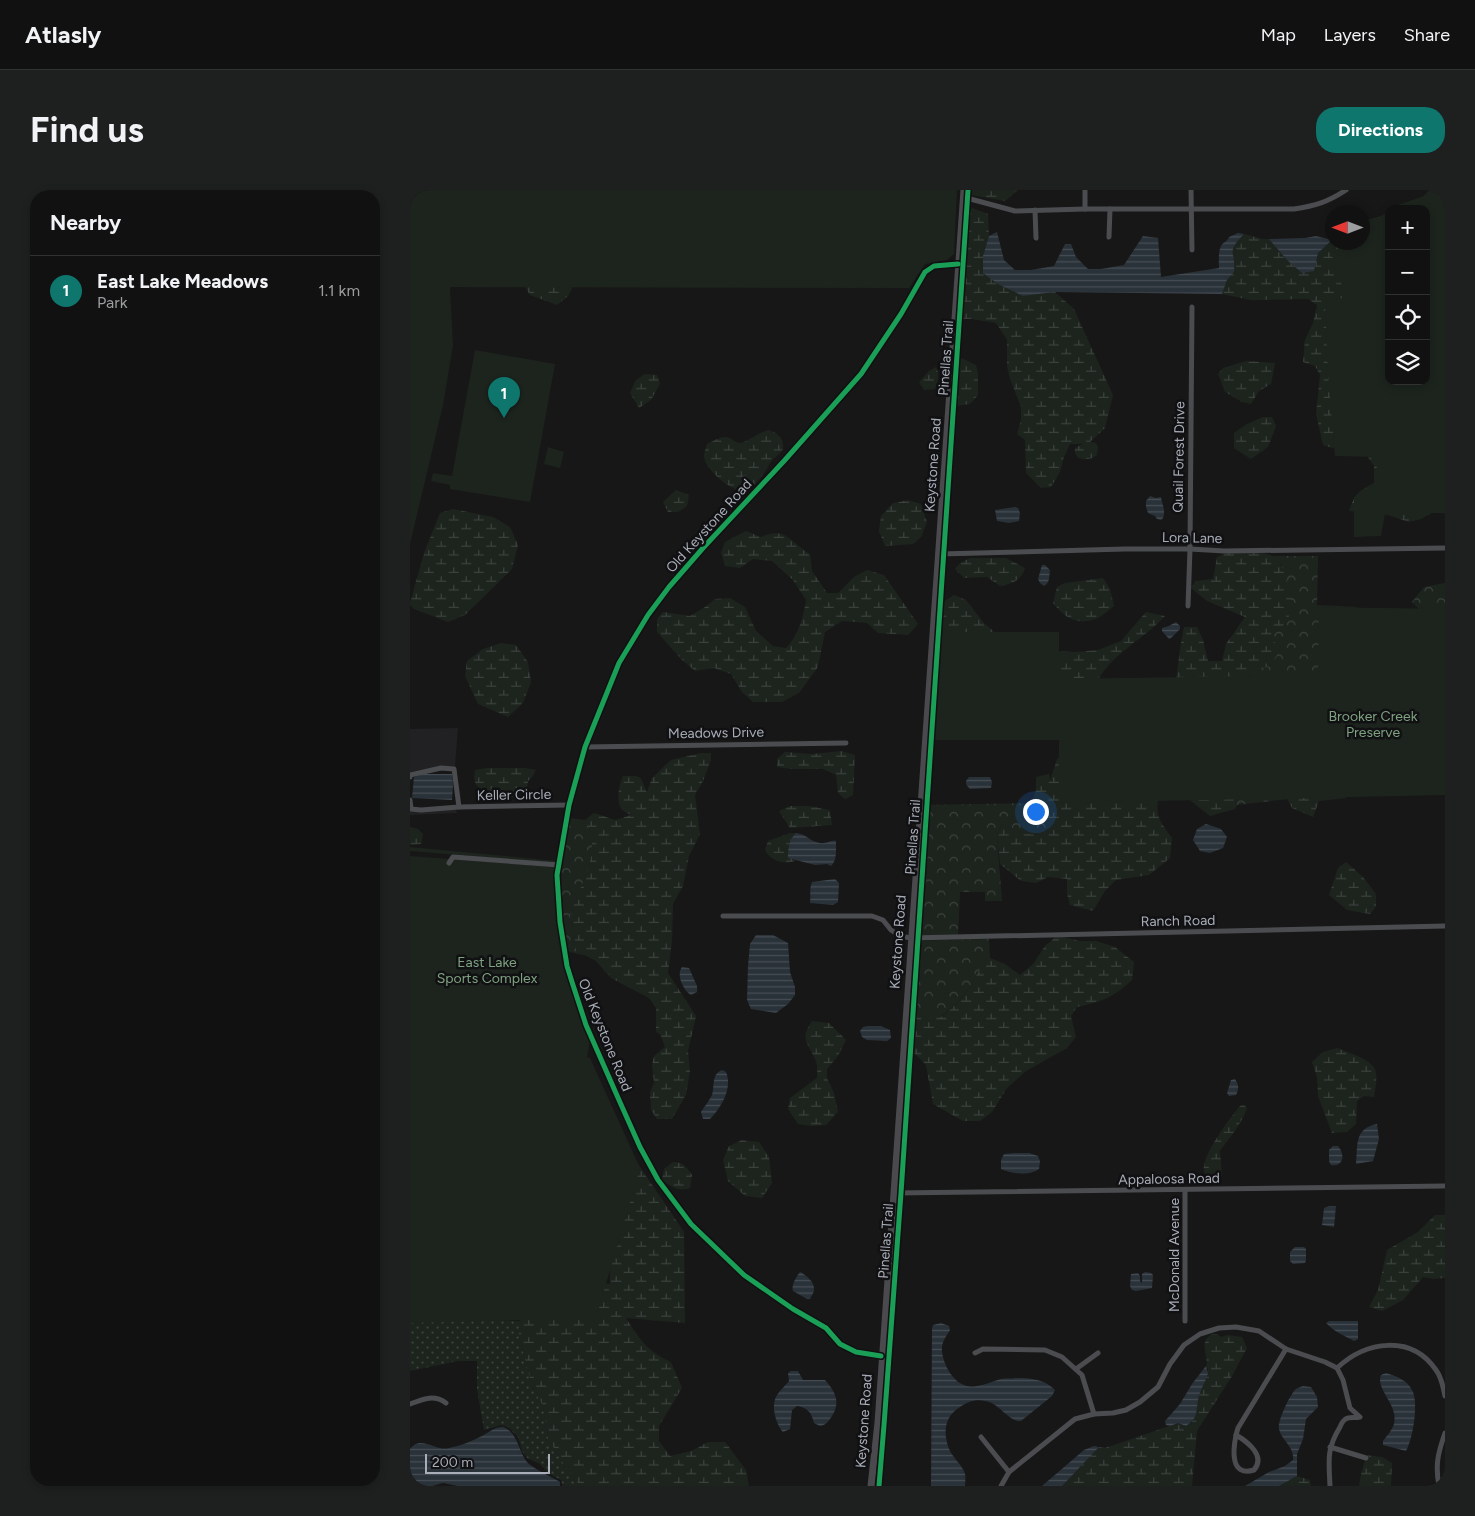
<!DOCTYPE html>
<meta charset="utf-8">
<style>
:root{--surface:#111;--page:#1e1f1f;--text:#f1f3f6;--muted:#9c9d9f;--line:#303131;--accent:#0f766e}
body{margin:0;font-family:Figtree,sans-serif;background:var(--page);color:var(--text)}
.controls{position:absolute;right:15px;top:15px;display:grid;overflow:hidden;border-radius:10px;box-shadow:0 2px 8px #0003}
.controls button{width:45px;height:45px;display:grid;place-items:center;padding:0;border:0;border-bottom:1px solid var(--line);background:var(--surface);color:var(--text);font:25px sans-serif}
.compass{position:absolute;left:915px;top:15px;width:45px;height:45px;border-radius:50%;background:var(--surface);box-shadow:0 2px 8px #0003;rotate:270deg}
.scale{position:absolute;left:15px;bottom:12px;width:125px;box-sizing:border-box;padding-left:5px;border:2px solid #a8adb8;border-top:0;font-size:14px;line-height:18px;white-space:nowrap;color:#a8adb8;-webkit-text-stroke:4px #111113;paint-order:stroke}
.you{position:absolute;left:625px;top:621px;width:18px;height:18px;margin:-12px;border:4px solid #fff;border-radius:50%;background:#1a73e8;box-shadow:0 0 0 8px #1a73e833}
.badge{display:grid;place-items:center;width:32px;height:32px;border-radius:50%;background:var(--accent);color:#fff;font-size:16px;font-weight:700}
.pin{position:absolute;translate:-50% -41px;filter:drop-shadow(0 1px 2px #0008)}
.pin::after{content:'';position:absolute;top:26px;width:18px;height:15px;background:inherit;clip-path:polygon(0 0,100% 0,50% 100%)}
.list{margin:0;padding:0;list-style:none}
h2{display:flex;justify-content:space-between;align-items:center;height:65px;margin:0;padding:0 20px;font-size:21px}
h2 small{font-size:16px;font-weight:400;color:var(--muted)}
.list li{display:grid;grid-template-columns:32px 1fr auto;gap:15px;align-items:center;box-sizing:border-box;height:70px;padding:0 20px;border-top:1px solid var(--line)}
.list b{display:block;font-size:19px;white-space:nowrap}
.list p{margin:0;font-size:16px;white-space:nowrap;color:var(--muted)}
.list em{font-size:16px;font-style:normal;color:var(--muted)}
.icon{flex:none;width:28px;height:28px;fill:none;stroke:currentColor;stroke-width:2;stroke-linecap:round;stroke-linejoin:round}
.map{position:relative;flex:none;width:1035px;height:1296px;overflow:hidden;border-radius:20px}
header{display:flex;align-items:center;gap:30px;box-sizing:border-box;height:70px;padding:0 25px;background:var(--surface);border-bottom:1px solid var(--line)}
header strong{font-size:24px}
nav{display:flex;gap:28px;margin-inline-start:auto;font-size:18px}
.intro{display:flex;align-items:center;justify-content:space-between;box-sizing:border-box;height:120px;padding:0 30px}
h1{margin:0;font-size:35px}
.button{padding:12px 22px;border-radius:20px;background:var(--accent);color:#fff;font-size:18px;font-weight:700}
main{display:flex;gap:30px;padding:0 30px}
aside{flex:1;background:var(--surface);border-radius:20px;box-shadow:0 2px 8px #0003}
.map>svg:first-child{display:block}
.built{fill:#212123}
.grass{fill:url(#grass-dots)}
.forest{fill:url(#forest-crowns)}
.wetland{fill:url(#wetland-marsh)}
.park{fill:#1d241e}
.water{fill:url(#water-rules)}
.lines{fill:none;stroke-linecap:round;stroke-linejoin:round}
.minor{stroke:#4b4c50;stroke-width:5}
.secondary{stroke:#4a4a4e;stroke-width:7}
.cycleway-casing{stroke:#111113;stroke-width:8}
.cycleway{stroke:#1a9f57;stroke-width:5}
.labels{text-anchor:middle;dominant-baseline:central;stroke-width:5;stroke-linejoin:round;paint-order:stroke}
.street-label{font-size:14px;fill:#a8adb8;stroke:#111113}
.park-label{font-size:14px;fill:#7fa381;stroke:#111113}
</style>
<header>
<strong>Atlasly</strong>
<nav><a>Map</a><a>Layers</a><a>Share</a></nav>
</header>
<div class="intro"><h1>Find us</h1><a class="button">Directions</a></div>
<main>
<aside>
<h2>Nearby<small></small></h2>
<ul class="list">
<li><span class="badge">1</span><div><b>East Lake Meadows</b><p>Park</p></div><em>1.1 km</em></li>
</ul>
</aside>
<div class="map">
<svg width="1035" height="1296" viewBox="0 0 1035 1296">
<defs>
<pattern id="grass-dots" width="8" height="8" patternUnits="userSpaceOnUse" patternTransform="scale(1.25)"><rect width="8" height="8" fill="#1d241e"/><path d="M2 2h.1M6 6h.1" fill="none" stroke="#3b413d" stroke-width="1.8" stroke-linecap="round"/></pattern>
<pattern id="forest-crowns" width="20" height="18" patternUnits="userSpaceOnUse" patternTransform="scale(1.25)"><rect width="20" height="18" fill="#1d241e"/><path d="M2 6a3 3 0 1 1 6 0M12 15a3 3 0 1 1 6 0" fill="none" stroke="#3b413d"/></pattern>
<pattern id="wetland-marsh" width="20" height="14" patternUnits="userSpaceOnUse" patternTransform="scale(1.25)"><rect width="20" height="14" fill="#1d241e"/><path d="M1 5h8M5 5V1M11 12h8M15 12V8" fill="none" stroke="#3b413d"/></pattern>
<pattern id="water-rules" width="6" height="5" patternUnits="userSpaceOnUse" patternTransform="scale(1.25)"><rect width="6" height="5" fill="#2a3239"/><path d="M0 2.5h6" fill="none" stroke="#464d54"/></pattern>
</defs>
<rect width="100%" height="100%" fill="#171717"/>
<!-- built -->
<g class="built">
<polygon points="48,538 45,577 31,576 0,583 0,539"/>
<polygon points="0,620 46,620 47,623 0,625"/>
</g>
<!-- grass -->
<polygon class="grass" points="11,1126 109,1131 109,1146 122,1196 133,1216 138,1248 151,1270 170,1296 153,1296 151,1290 138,1283 130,1274 117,1268 112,1261 108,1247 98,1237 91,1235 74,1240 67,1199 67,1171 48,1171 0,1181 0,1127"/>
<!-- forest -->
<g class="forest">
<polygon points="864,366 908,366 907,415 947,417 943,435 1015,425 1002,412 1014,397 1035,393 1035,541 932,541 936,608 909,611 913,594 873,601 878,609 827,615 821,599 823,499 844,482 861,475 871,457 863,451 863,444 877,431 872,375"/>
<polygon points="622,613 637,630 636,645 617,644 591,635 587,648 592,711 575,711 575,702 550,702 548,745 505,746 515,615"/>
<polygon points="159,628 175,630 182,645 182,663 178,680 160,724 167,761 176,766 157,761 152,732 151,677"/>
<path d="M579,749L580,768C570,776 566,787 559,798C550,810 542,819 530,827L516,823H501L504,751Z"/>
</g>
<!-- wetland -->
<g class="wetland">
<polygon points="561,0 608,0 595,11 561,5"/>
<path d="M1020,0H1035L1024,322L1011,329L999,332L978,325L939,321C945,304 948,301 964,293V276L953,260L932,261L913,255L906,224L910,185L905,176L893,172L895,150L903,133L907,115L898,109L841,110L812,104L817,90L824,82C826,60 815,64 834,44L853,49H859L877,70L904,81L908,63L922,50V52H952L953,31L979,24V191H1016V19H999Z"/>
<path d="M562,18L578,24L579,46L573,66L613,106L645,102L664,119L703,205L695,238L680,252L686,253L688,257L687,265C679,272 663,271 665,258L673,254H660L654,267L650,282L641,297L631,298L616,283L615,250L607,244L611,230V217L600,189L597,176V150L586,133L561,129H548L556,53L555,27Z"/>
<polygon points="109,87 166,91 158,106 147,115 120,105"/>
<polygon points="551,168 566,175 568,183 568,205 560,214 545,216 543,192"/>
<polygon points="836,171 865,173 861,194 849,201 841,214 832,212 815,202 808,184 813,178"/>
<path d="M526,177C530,185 528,191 525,199L514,200L509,192L519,181Z"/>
<polygon points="235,184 247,185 250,194 241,210 229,218 220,203 226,190"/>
<polygon points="853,227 862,227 866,236 858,257 841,269 824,258 824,243 837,234"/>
<path d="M359,240C369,244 374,248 373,259C370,265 363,268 360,273C358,275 358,278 356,280C352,287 343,297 337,300C324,305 294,279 294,266C294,262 296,258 297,254C303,251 309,247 316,247C323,248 326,255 334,252C343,248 350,242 359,240Z"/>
<polygon points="266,300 279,305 277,316 268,322 258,322 253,312"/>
<polygon points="498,310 511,314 517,332 511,347 503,354 475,356 469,341 471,326 483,313"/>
<polygon points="43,319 83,327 100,337 108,355 102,379 55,425 38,432 4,419 0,415 0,413 14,363 30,323"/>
<path d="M336,341L351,347C377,336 379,352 400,364L402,381L417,403H428L444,387L457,380L474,385L508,434L498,445L468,443L457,433L432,431L415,442L408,477L389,503L372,512H343L332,502L321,484L304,478L285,481L272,470L247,442V429L253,422L280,426L295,417L305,409L320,408L335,417L346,441L363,456L376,458C389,444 393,428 396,410L383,390L362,371L343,369L330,378L315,376L311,363L315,352Z"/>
<path d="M846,362C851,363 860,364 865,367C877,376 885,418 877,431C874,436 867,440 863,445V451L871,457L861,475L844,482L823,499L821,599L827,615L825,619L800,626L781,611L766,594L751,600C743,622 749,631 762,648L760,668L739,685L706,690L695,701L683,721L660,715L657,704V689L638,687L626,693L611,691L590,674L587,648L591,635L617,644L636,645L637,630L622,613L626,598V587L639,584L640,591L647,569L766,489C769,472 770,454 774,437H787L793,450L798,471H812L816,454L835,427L797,411L781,398V397L786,391L803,389L807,367L816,363Z"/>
<path d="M560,368H596L615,378C611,391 602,394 590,396L577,387L554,388L545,379L550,373Z"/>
<path d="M693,388L700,399L704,416C699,420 693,425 688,428C667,436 656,429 643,413L647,397L655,393Z"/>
<path d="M544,405L556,410L574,433L599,455L635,461L665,462L688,460L711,451L736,422L755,426C734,449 703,463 688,490L533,549L522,543L526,486L527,421L533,412Z"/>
<polygon points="91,453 106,455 118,472 121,492 113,513 98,527 68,514 55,486 57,471 73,459"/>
<polygon points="432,561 445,565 443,605 435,609 428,603 426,585 413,579 382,579 367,577 367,569 375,562 402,564"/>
<path d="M291,563H301V570L293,591L285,605L290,644L279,666L273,696L263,714L262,751L258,783L286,826L278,861L280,881L276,905L262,929H247L241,920L240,903L244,892L242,875L244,866L255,857L250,844L246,842V818L239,808L201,788L186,771L167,761L160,724L178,680L182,663V645L175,630L184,623L205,630L221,625C218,623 213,622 211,618C206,610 209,595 213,586C234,586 229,585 237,602L242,588L261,570Z"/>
<path d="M77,578H115L126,580L123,586L118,591L117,599C97,614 84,609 66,595L64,588L65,580Z"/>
<polygon points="913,594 909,611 903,627 882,618 873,601"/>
<polygon points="380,616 399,616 420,620 422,635 380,638 369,621"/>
<polygon points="0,637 8,639 13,644 11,654 0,655"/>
<path d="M380,643H386L382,647L378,663L382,669L385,671C373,675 361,671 355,660L358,651Z"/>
<polygon points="936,672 953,687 966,704 966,717 960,724 937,720 919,705 928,678"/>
<path d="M646,747H653L669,751H686L705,757L724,772L722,790C702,808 694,811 667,817L661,826L666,847L657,858L616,881L597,898L582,922L570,931H553L523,914L516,875L501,860L499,839L501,823H516L531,827C542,819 551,810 559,798C566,787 570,776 580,768L595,774L610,785L623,774L635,756Z"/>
<path d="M402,831L419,833L436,850L428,866L417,879V888L424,903L428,922L416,935L401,936L388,934L378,919L380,908L407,888C407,883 408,876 406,872C400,854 388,851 402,831Z"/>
<path d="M927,858C937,862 960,869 965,879C968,888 965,899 964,907L954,906L947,911L946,934L937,942L922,943L908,906L907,887L902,872L913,862Z"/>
<path d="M834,915L837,918C831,935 820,947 810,961L812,986L805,990L797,988C796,986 794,983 794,981C791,966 820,928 830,916Z"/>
<polygon points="332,950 349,952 359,967 362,993 352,1008 335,1006 318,991 313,970 319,956"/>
<path d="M220,962L274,1042L275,1133L216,1128C230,1150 237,1161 261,1172L272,1198L249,1236V1251L260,1266L281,1261L298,1252H315L336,1280L339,1296H170L151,1270L138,1248L133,1216L122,1196L109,1146V1131L192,1093L200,1094V1029Z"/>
<path d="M263,972C273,972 276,976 282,985L280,998C266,1002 263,997 252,990L254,979Z"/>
<polygon points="1025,1025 1035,1025 1035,1088 1023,1089 1013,1087 993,1110 972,1121 959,1117 968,1100 977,1060 1008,1042"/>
<path d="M802,1144H807L811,1147L818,1145L832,1147L837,1158L822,1186L787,1241L782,1296H652L689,1257L695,1258L768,1233L772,1235L781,1233C789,1221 785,1218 789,1206C792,1197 796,1189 798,1179L796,1176L797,1173C796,1162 790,1150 802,1144Z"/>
<polygon points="957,1265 972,1267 982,1273 981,1296 949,1296 951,1284 955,1270 958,1270 959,1267"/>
<polygon points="887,1286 900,1290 901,1296 869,1296"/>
</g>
<!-- park -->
<g class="park">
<polygon points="0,0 547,0 544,64 537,70 515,74 499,98 40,97 43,155 33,215 0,354"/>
<polygon points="1031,0 1035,0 1035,323 975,323 971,346 944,347 944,307 965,293 968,267 925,266 918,185 915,109 939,108 927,86 922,65 933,53 952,52 953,38 979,21 979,191 1016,191 1016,19 982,19 988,15"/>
<polygon points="65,160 145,174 120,312 40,299 40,295 21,291 23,283 42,286"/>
<polygon points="138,257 154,262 150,278 134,274"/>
<polygon points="909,417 1035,419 1035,605 649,613 649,550 523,550 532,442 649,442 649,489 908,485"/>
<polygon points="0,657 147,671 147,673 0,661"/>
<polygon points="0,666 146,677 145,685 147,732 154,777 174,835 180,851 177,867 180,868 230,978 186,1128 0,1133"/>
</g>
<!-- water -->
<g class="water">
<path d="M587,42L594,70L605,80H621L644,76L655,54H661L666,67L678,79H691L714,75L733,46L748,48L751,87L809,78C809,72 808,62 811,56C813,52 817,52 819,47L828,43L834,44C815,64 826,60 824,82L817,90L812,104L645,102L613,106L588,94L573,83V66L579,46Z"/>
<polygon points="906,46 922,50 908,63 904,81 892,83 877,70 859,49 895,48"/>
<path d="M740,306L746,308L751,307C752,315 756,320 753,328L751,330L747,329L745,326L738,323L736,317V311Z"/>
<polygon points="605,317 608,318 610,323 609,331 599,333 587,331 585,320"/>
<path d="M632,375H635L640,380C639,386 640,393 634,396L630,393L628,389Z"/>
<polygon points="766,432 770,436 770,439 761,448 759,449 752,441 752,438 759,436"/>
<polygon points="14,584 42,584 43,595 42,610 2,608 4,587"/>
<path d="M559,587H580L582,592L581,598L560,599C557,596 556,595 556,591Z"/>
<polygon points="796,634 811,639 817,647 813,658 800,663 790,661 783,650 787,639"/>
<path d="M386,643C396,644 401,652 410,653C416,654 421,650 426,651C426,659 427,671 421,676L417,674L405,675L378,668C378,660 379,649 386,643Z"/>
<path d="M425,689L429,693L428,712L423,715L400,713C401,706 399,699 402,692Z"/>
<polygon points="346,745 363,745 378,753 380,782 385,797 385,805 378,814 366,823 341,819 337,810 338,776 340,754"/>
<path d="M272,777L279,778L287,796V802L281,805C273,800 266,785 272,777Z"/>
<polygon points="458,836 471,836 480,840 481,848 477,851 457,850 452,847 450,841 453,837"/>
<path d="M312,880L316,882C323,898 311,918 300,929H293L291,922C294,917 299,911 302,905C305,895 301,885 312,880Z"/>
<path d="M825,889C829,895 829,899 826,905L819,906L817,903L821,890Z"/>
<path d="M967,934L969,949L963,971L946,974C948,954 944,939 967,934Z"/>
<path d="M923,956H928C935,964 934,977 921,975L919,971V960Z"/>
<path d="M605,963H619L628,966L630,971L629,979C620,986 602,984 591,979V970L594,964Z"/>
<polygon points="919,1016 926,1016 924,1037 912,1035 914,1018"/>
<polygon points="885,1057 894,1057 896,1059 896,1070 895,1073 883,1074 880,1071 880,1062"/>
<path d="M390,1082C396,1085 405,1092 404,1100C404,1103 401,1106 400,1109H397L383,1101C381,1095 386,1087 390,1082Z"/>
<polygon points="735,1082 741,1083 743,1085 742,1098 726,1101 722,1100 720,1096 721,1084 728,1083 730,1086 730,1091 732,1093 732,1084"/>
<path d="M919,1131H948V1149L944,1151C935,1146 923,1141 916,1133Z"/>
<path d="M531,1133L539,1136L540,1140C537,1145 533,1150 532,1157C531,1171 542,1193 557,1196C569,1198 580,1192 591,1189C596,1188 601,1189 606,1188C621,1188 634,1189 645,1200L642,1206L611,1231C598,1232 590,1213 575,1211C565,1209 558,1212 550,1217C533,1227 533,1246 540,1261C544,1269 553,1276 555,1284C556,1288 555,1292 555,1296H521L522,1139L523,1135Z"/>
<path d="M796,1176L798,1183C796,1191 791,1198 789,1206C785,1220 790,1227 776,1236L768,1233L760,1236L756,1235L755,1231L770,1214L782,1194Z"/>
<path d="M381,1181H388L393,1190H415C425,1201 431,1212 422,1226C419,1231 416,1235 410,1236L404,1233C401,1222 398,1218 387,1216L382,1220L380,1239L373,1242C366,1234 361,1217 366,1207C369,1201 375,1196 379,1191L378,1183Z"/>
<path d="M976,1183C986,1186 997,1190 1002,1200C1009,1212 1003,1249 996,1261L973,1255V1251C977,1246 982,1240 984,1234C989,1215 965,1199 971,1185Z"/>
<path d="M893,1196L901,1197L907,1207L908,1217L896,1229L893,1249L887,1264V1286L869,1296H835L859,1282L875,1276L883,1270C885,1257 871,1250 869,1239C867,1232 880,1204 886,1199C888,1198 890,1197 893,1196Z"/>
<path d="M93,1237C109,1243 108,1263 119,1274C128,1281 140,1286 150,1292V1296H48L33,1293L22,1296H0V1259C11,1244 26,1262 39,1258C50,1256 62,1251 72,1246C79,1242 85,1237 93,1237Z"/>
<polygon points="684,1256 689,1257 652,1296 632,1296 674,1260"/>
</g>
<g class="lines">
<!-- minor -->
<g class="minor">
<polyline points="675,0 675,19"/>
<polyline points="781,0 782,60"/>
<path d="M553,7L605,21L675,19H884C905,16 918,12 936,0"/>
<polyline points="625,20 626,48"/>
<polyline points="699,47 700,19"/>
<polyline points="529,364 715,359 780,359 814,361 1035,358"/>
<polyline points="778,416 780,359 782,117"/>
<polyline points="175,557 436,553"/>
<polyline points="0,587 0,585 31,578 44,579 49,617 11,620 1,619 0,610"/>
<polyline points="49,617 159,615"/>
<polyline points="39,673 43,667 149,675"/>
<polyline points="313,726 462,726 473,730 481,740 490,746 501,748 1035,736"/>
<polyline points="775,1000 775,1131"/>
<polyline points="484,1003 1035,996"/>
<polyline points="565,1163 573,1159 635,1160 652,1167 672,1185 684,1224"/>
<polyline points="471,1166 446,1162 430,1154 416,1138 383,1119 334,1085 281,1034 248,990 230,957 209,910 176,835 162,792 157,776 150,732 147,685 159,615 175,557 209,473 238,425 259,397 293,358 374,271 451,184 491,124 515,82 524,76 548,74"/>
<path d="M927,1178C956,1151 1001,1144 1026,1180C1032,1188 1033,1197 1035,1206"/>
<polyline points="666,1179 688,1163"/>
<path d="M0,1214C13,1209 24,1204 36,1213"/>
<polyline points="826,1245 828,1238 876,1159"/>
<path d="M826,1245C838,1252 856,1266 844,1280C820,1287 823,1260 826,1245Z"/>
<polyline points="571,1247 599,1282"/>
<polyline points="920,1257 956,1268"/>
<path d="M591,1296L599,1282L665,1229L684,1224L703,1223L716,1220L730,1212L748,1197L760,1174L774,1155L790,1144L809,1138L826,1137L849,1141L876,1159L915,1172L927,1178L933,1190L940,1218L950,1227C946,1228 941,1227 938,1228C934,1229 931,1234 930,1237C916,1260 919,1271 920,1296"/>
<path d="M1029,1296C1025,1275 1028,1263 1035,1243"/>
</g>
<!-- secondary -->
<polyline class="secondary" points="461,1296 468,1233 554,0"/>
<!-- cycleway casing -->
<g class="cycleway-casing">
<g id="cycleway">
<polyline points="471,1166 446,1162 430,1154 416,1138 383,1119 334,1085 281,1034 248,990 230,957 209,910 176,835 162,792 157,776 150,732 147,685 159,615 175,557 209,473 238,425 259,397 293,358 374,271 451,184 491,124 515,82 524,76 548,74"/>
<polyline points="469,1296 474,1235 491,1003 558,0"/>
</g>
</g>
<!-- cycleway -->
<use href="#cycleway" class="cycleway"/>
</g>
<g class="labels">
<!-- street labels -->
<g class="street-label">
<text transform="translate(536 168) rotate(-86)">Pinellas Trail</text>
<text transform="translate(769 267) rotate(-89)">Quail Forest Drive</text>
<text transform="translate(523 275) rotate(-86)">Keystone Road</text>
<text transform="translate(299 336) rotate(-48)">Old Keystone Road</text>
<text transform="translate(782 348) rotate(1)">Lora Lane</text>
<text transform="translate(306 543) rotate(-1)">Meadows Drive</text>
<text transform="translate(104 605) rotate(-1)">Keller Circle</text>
<text transform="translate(503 647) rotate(-86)">Pinellas Trail</text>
<text transform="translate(768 731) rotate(-1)">Ranch Road</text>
<text transform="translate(488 752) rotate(-86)">Keystone Road</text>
<text transform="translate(195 845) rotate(68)">Old Keystone Road</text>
<text transform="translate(759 989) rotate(-1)">Appaloosa Road</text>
<text transform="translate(476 1051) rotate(-86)">Pinellas Trail</text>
<text transform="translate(764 1065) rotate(-90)">McDonald Avenue</text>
<text transform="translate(454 1231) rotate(-86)">Keystone Road</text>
</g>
<!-- park labels -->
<g class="park-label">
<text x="963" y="526">Brooker Creek<tspan x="963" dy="16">Preserve</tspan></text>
<text x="77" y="772">East Lake<tspan x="77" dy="16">Sports Complex</tspan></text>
</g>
</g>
</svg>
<div class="controls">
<button>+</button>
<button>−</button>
<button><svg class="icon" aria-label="locate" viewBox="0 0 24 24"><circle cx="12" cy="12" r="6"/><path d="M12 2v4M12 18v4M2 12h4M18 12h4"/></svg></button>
<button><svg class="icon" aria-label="layers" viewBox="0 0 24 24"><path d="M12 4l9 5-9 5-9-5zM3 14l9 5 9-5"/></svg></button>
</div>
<svg class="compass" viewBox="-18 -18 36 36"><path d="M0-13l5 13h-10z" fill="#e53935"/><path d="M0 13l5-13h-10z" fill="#9c9d9f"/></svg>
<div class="scale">200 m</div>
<div class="you"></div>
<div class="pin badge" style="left:94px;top:228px">1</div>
</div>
</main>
